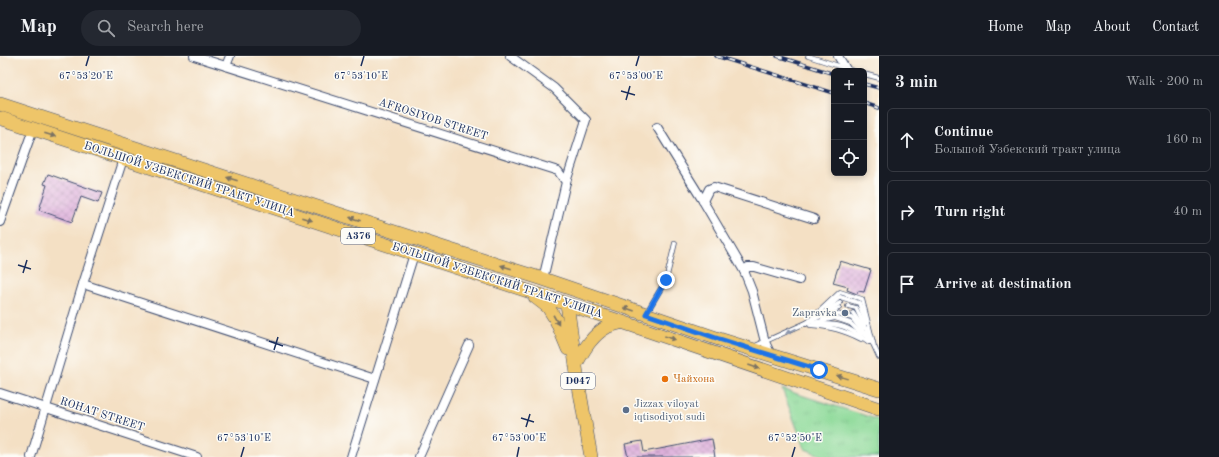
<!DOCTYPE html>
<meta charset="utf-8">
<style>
:root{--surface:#171b24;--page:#242831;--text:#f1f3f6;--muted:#9ea1a6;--line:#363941}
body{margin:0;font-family:"Old Standard TT",serif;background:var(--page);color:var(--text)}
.controls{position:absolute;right:12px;top:12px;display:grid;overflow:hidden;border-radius:6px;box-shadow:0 2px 6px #0003}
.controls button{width:36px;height:36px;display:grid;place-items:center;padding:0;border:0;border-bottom:1px solid var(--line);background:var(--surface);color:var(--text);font:20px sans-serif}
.stop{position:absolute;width:12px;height:12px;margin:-9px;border:3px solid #1a73e8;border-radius:50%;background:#fff}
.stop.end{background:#1a73e8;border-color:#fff;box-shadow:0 1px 4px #0008}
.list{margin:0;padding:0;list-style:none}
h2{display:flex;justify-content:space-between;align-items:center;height:52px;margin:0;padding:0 16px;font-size:17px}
h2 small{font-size:13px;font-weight:400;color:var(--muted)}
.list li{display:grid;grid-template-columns:26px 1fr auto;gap:12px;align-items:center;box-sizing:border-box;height:64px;margin:0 8px 8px;padding:0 8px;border:1px solid var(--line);border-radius:6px}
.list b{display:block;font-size:15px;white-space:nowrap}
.list p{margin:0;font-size:13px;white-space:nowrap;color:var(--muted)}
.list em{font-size:13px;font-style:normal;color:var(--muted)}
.icon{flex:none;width:22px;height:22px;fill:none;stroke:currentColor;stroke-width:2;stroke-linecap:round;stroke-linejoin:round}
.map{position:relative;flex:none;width:879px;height:401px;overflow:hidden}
header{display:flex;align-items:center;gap:24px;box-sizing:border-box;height:56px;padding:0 20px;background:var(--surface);border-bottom:1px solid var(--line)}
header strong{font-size:19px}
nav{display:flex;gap:22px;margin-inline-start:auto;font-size:14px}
.search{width:280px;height:36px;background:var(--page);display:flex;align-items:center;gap:10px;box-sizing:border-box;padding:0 14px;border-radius:22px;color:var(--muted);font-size:15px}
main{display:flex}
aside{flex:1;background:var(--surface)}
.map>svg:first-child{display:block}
.grass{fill:url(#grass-tufts);stroke:#53847a}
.building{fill:url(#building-cross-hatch)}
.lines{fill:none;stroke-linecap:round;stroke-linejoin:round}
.lane-casing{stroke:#3c4a6d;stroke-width:5.5}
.street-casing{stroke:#3c4a6d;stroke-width:10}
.primary-casing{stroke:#3c4a6d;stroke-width:14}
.lane{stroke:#fff;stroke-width:4}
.street{stroke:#fff;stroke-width:8}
.primary{stroke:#eec569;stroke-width:13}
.rail-casing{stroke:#1b2f5e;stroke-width:3.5}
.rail{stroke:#fdfcf7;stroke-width:2;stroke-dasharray:6;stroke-linecap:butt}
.oneway{fill:#7a7263}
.oneway2{fill:#8d97ae}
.route{stroke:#1a73e8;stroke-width:5}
.ticks{fill:none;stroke:#1b2f5e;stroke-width:1.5}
.service-dot{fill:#5c6f8a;stroke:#fdfcf7;stroke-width:1.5}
.food-dot{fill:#e8710a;stroke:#fdfcf7;stroke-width:1.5}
.labels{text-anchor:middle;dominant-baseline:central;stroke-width:3;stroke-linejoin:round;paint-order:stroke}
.shield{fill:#fdfcf7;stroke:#5f6c8c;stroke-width:1}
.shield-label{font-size:10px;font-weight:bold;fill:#1b2f5e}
.street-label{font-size:11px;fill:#1b2f5e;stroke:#fdfcf7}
.service-label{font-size:11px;fill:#4e5e75;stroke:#fdfcf7;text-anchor:end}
.food-label{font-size:11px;fill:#c56008;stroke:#fdfcf7;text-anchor:start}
.ticks-label{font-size:10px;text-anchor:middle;fill:#1b2f5e;stroke:#fdfcf7;stroke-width:3;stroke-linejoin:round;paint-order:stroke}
</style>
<header>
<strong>Map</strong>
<div class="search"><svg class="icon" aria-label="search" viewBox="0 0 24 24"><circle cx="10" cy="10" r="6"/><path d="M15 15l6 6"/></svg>Search here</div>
<nav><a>Home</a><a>Map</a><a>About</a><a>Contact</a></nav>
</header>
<main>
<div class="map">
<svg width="879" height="401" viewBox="0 0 879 401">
<defs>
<pattern id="grass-tufts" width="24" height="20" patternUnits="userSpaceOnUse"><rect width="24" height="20" fill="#8bd997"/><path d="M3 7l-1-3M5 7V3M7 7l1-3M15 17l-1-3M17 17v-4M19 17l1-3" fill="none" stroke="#77bb85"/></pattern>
<pattern id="building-cross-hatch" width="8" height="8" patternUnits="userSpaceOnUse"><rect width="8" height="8" fill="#daa7d8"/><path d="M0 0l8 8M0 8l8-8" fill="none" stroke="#b088b2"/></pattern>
</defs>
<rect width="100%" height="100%" fill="#fdfcf7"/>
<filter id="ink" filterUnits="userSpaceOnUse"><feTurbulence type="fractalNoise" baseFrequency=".025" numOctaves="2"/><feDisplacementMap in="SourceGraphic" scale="8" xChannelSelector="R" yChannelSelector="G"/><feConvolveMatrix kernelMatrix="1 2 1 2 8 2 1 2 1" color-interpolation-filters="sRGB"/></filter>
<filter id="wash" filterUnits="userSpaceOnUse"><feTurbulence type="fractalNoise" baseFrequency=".012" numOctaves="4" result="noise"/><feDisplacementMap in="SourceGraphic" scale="16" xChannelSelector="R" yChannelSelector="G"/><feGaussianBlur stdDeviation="0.9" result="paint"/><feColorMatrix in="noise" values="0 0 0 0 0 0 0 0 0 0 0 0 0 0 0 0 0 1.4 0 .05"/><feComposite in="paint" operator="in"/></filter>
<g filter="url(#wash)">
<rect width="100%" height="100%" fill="#f4e0c4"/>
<!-- grass -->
<polygon class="grass" points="782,333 879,364 879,401 825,401 805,393"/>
<g id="blocks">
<!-- building -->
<g class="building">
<polygon points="48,118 102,137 98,147 81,141 72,166 39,154 47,129 44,128"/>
<polygon points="840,205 871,214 864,236 858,235 857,238 847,234 848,231 833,227"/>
<polygon points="712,383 715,401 628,401 625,388 642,385 644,396"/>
</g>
</g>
</g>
<g filter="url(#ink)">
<use href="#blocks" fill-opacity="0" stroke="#3c4a6d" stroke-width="1"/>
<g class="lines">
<!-- lane casing -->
<g class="lane-casing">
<g id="lane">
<polyline points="808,0 854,15"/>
<polyline points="864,18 879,22"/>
<polyline points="848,250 856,252 870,282"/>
<polyline points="827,252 840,241 859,247 866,267"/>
<polyline points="647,256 666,224 675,187"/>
<polyline points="823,257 840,247"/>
<polyline points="853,257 863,272"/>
<polyline points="823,262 837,258 852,262 873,288"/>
<polyline points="813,267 835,262 850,267 862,278"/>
<polyline points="806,268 840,236 862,243 874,290 879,301"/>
<path d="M819,268C843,267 849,272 869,286"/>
<path d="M810,269C831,271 843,274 861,283"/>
<polyline points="755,290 839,252"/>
</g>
</g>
<!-- street casing -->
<g class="street-casing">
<g id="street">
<polyline points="194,0 558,115 566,126 543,223"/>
<polyline points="510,0 554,32 586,64 566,126"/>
<polyline points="838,0 846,13"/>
<polyline points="226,10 230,0"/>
<polyline points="657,71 703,145 744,215 752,235 765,286 771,299"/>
<polyline points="703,145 709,133 714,131 814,163"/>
<polyline points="0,166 33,73"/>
<polyline points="744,215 748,211 754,211 799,224"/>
<polyline points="83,228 375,323"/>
<polyline points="0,337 197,401"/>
<polyline points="31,401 83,228 123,103"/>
<polyline points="351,401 414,198"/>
<polyline points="419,401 469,289"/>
</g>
</g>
<!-- primary casing -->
<g class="primary-casing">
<g id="primary">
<polyline points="0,48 444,192 543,223 719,283 879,333"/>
<polyline points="0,62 622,266 879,353"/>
<polyline points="535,241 548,251 556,264 568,293"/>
<polyline points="567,248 578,325 591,401"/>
<path d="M576,308C584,294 592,279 607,271C611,269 617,268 622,266"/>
</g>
</g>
<!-- lane -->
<use href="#lane" class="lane"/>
<!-- street -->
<use href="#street" class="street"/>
<!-- primary -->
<use href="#primary" class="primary"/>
<!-- rail casing -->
<g class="rail-casing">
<g id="rail">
<polyline points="716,0 834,37"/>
<polyline points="777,0 834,18"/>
<polyline points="864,28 879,32"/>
<polyline points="864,47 879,52"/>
</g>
</g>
<!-- rail -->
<use href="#rail" class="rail"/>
</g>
<!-- one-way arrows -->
<defs><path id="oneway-solid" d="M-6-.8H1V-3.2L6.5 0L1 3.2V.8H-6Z"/></defs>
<g class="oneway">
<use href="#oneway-solid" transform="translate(50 79) rotate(18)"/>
<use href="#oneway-solid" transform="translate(232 123) rotate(-162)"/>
<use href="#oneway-solid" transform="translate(307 163) rotate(18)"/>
<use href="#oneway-solid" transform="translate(355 163) rotate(-162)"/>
<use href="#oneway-solid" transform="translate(506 211) rotate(-163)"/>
<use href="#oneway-solid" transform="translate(629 253) rotate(-161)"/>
<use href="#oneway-solid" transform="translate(556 264) rotate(61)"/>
<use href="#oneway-solid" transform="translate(670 282) rotate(19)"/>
<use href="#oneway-solid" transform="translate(754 311) rotate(19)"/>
<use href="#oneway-solid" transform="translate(842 321) rotate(-162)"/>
</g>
<use class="oneway2" href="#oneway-solid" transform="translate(791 275) rotate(156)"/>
</g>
<g class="lines" filter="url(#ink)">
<!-- route -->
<polyline class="route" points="666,224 646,258 719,283 819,314"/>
</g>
<!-- ticks -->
<path class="ticks" d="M86,10L89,0M361,10L364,0M636,10L639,0M621,35L635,39M626,44L630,30M18,209L31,213M23,217L27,204M269,285L283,290M274,294L278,281M521,362L534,366M526,371L530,358M241,401L244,391M517,401L519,391M792,401L795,391"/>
<!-- markers -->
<g class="service-dot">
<circle cx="845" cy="257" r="4"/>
<circle cx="626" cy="354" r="4"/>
</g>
<circle class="food-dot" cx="665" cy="323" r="4"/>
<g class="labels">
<!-- shield labels -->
<g class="shield">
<rect x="341" y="172" width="34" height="16" rx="3"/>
<rect x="561" y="317" width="34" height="16" rx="3"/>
</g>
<g class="shield-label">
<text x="358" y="180">A376</text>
<text x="578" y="325">D047</text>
</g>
<!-- street labels -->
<g class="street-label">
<text transform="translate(433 64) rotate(18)">AFROSIYOB STREET</text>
<text transform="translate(189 124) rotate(18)">БОЛЬШОЙ УЗБЕКСКИЙ ТРАКТ УЛИЦА</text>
<text transform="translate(497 225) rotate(18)">БОЛЬШОЙ УЗБЕКСКИЙ ТРАКТ УЛИЦА</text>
<text transform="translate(102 359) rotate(18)">ROHAT STREET</text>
</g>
<!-- service labels -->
<g class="service-label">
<text x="837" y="257">Zapravka</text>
<text x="634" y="348" text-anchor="start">Jizzax viloyat<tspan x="634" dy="13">iqtisodiyot sudi</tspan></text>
</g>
<!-- food labels -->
<g class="food-label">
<text x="673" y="323">Чайхона</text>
</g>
</g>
<g class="ticks-label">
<text x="86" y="23">67°53'20"E</text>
<text x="361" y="23">67°53'10"E</text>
<text x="636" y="23">67°53'00"E</text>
<text x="244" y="385">67°53'10"E</text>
<text x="519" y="385">67°53'00"E</text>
<text x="795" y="385">67°52'50"E</text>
</g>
</svg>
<div class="controls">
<button>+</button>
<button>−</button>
<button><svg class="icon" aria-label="locate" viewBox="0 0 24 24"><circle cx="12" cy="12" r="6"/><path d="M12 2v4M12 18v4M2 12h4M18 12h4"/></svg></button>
</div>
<div class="stop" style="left:819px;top:314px"></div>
<div class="stop end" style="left:666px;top:224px"></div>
</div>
<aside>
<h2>3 min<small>Walk · 200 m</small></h2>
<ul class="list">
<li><svg class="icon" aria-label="ahead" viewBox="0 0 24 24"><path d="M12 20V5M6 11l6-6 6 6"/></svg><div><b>Continue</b><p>Большой Узбекский тракт улица</p></div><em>160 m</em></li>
<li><svg class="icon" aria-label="right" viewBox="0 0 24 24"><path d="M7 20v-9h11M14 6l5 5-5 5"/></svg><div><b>Turn right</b></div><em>40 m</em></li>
<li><svg class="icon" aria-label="arrive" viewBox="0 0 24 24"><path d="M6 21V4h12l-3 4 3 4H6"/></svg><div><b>Arrive at destination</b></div></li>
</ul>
</aside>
</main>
